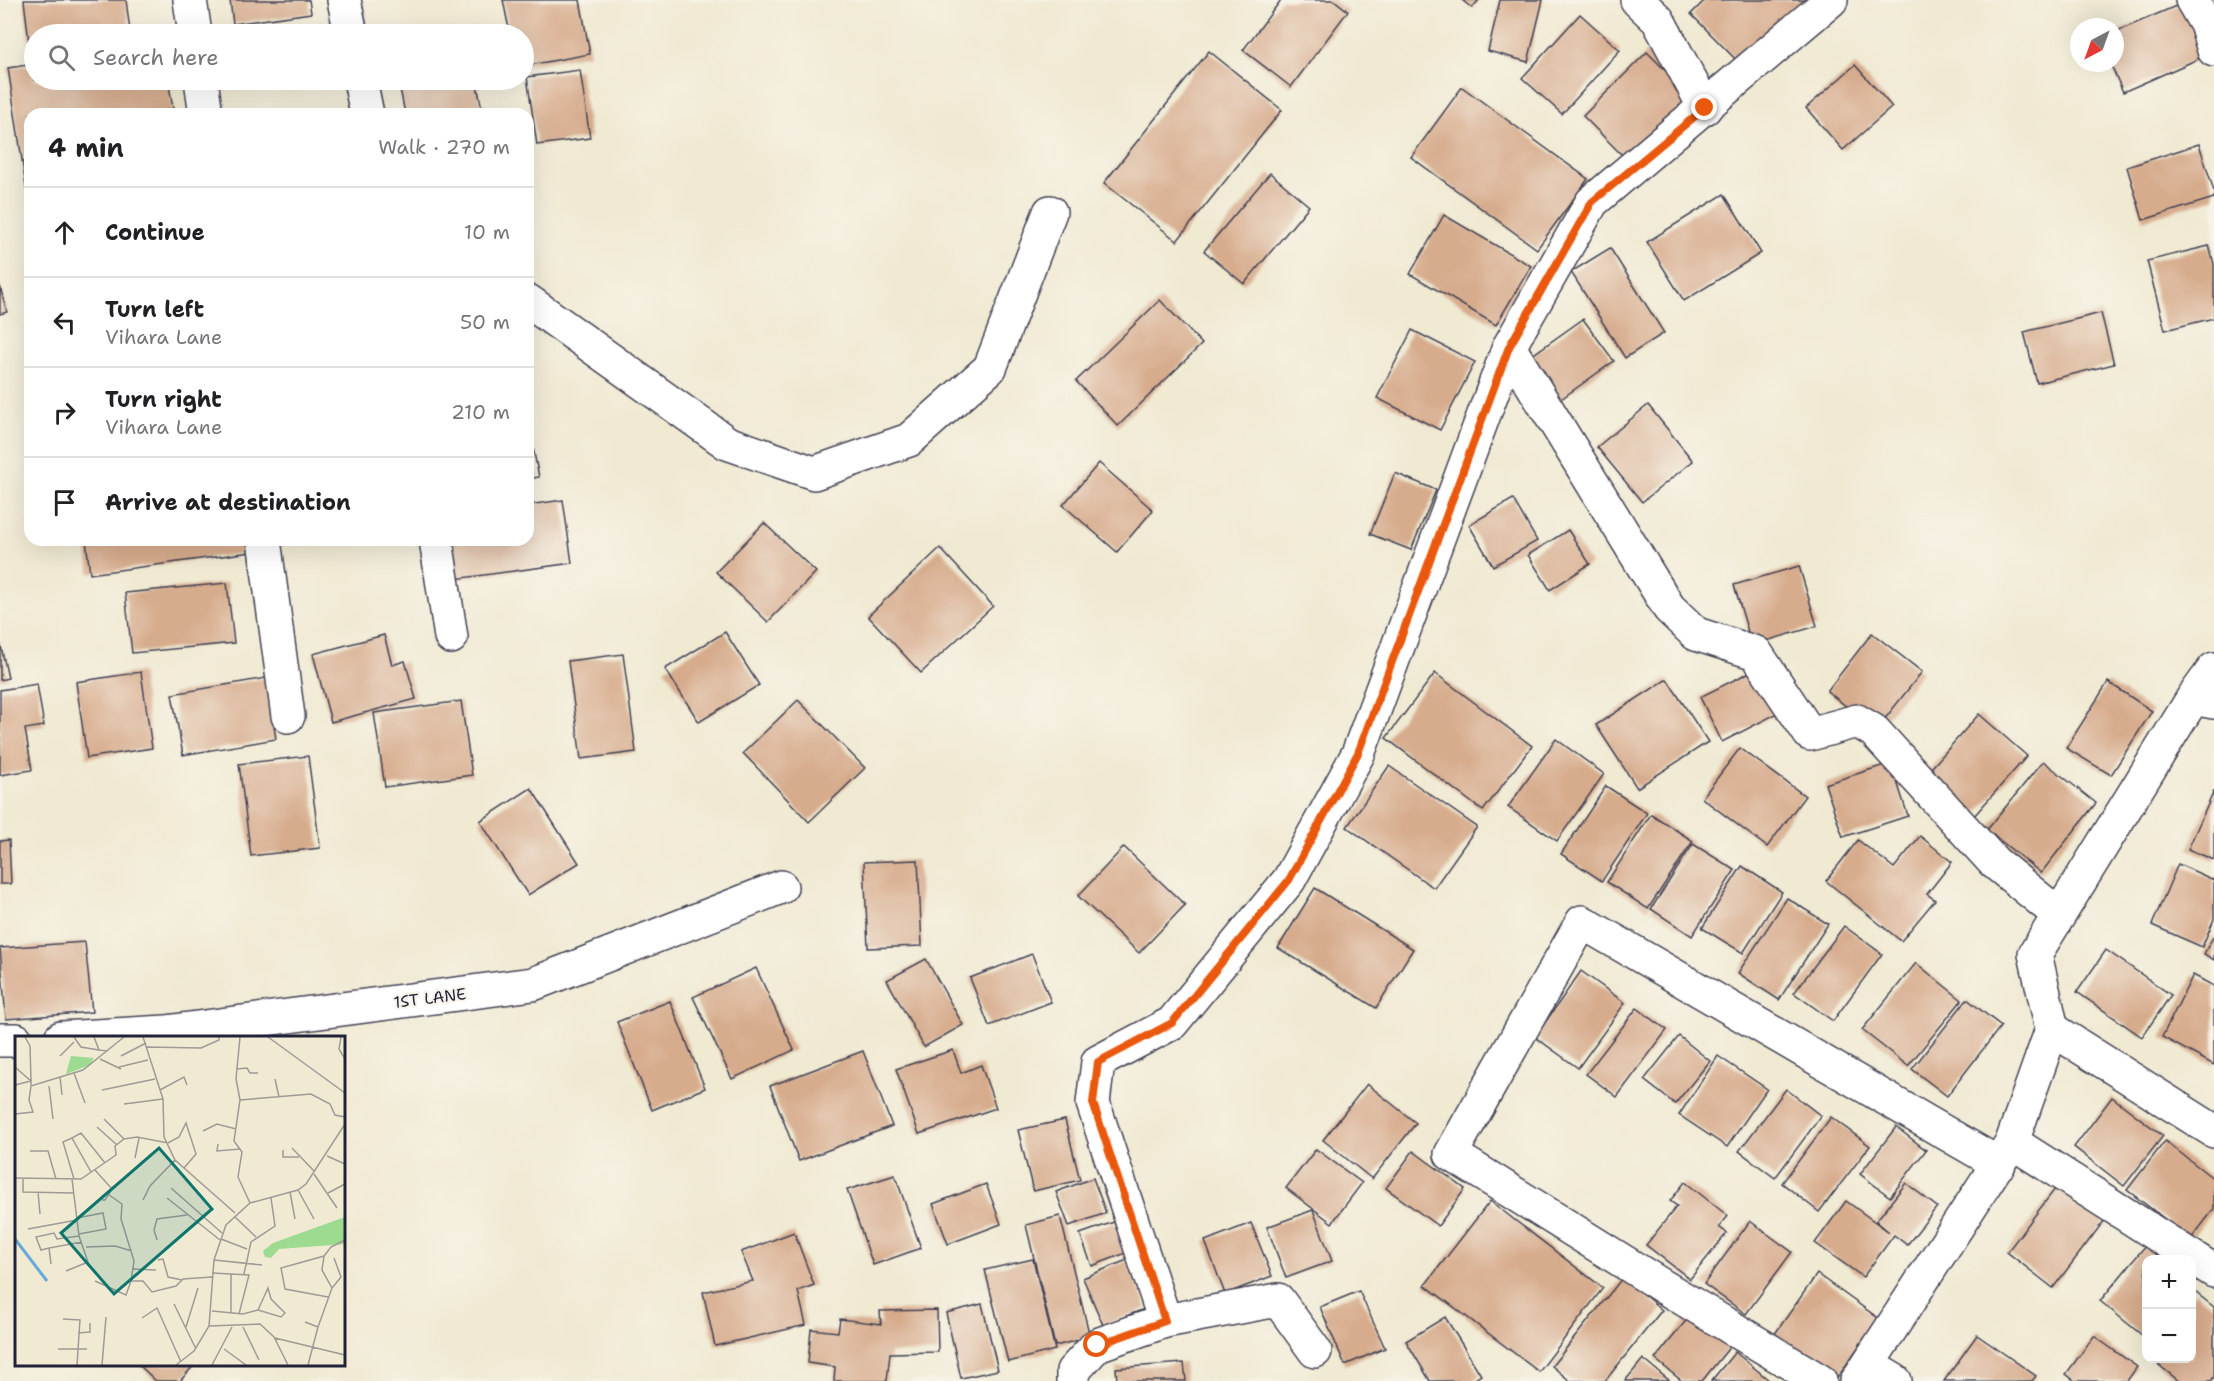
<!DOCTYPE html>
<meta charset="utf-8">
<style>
:root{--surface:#fff;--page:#f6f6f6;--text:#202124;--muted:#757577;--line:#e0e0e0}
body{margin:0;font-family:"Shantell Sans",sans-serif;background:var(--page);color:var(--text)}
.controls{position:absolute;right:18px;bottom:18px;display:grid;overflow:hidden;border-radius:12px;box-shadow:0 6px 24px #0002}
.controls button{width:54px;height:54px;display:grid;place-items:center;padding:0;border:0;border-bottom:2px solid var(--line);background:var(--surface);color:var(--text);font:30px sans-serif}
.compass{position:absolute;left:2070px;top:18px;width:54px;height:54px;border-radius:50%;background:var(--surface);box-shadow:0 6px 24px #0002;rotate:221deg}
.stop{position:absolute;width:18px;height:18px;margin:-14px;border:4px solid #ea580c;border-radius:50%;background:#fff}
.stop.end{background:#ea580c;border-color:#fff;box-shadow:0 2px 6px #0008}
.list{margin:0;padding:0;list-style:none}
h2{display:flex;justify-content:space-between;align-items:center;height:78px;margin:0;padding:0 24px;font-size:26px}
h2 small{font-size:20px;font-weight:400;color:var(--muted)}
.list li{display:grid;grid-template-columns:39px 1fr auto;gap:18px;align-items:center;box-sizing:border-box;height:90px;padding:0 24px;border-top:2px solid var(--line)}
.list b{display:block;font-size:22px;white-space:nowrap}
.list p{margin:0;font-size:20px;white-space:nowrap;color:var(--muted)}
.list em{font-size:20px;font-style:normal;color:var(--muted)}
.icon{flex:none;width:33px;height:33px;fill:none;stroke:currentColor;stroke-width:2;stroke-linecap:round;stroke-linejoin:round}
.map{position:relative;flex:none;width:2214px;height:1381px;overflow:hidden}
.search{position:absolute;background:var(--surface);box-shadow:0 6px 24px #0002;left:24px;top:24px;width:510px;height:66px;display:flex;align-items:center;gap:15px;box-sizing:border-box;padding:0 21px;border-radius:33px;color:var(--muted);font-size:22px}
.panel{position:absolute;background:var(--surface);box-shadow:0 6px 24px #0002;left:24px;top:108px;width:510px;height:438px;border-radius:18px}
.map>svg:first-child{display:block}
.building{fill:#d7ac8d}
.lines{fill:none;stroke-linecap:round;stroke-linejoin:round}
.street-casing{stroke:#414052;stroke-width:36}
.street{stroke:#fff;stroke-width:33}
.route{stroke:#ea580c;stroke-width:8}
.labels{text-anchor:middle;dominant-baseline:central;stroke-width:4.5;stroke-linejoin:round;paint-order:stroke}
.street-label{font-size:16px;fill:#22223b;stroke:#f7f3e8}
.inset-river{fill:none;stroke:#66a9db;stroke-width:3}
.inset-road{fill:none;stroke:#9e9a96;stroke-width:1.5}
.view{fill:#0f766e;fill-opacity:0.15;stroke:#0f766e;stroke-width:3}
.inset-edge{fill:none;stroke:#22223b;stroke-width:3}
</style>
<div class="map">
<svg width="2214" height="1381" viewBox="0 0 2214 1381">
<rect width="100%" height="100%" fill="#f7f3e8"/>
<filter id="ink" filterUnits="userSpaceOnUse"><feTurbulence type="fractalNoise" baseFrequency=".0167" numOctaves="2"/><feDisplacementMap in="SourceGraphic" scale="12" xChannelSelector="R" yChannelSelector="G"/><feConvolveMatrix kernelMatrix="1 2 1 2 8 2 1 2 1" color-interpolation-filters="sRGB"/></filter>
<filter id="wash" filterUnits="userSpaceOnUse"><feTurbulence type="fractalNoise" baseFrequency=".008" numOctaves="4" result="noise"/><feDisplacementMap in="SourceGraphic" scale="24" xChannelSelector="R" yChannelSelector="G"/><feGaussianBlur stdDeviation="1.35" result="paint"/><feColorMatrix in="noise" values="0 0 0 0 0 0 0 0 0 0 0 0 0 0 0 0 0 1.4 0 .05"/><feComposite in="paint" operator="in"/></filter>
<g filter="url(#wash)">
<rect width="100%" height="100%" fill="#f0ead3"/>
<g id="blocks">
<!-- building -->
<g class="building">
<polygon points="24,0 126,0 130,31 96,34 34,34 34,42 29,42"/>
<polygon points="230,0 309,0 311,13 233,24"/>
<polygon points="503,0 580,0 590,54 524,66 524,34 510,34"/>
<polygon points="1281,0 1334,0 1348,11 1291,87 1243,50"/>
<polygon points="1462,0 1479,0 1472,8"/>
<polygon points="1500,0 1543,0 1528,62 1488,51"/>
<polygon points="1705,0 1816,0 1745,69 1691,14"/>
<polygon points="2190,0 2214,52 2123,92 2110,63 2115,63 2115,32"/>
<polygon points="1580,14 1620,50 1562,114 1522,78"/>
<polygon points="1209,51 1282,110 1177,241 1104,183"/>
<polygon points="1647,52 1698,103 1634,167 1583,116"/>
<polygon points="34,64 34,80 168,80 174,114 30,114 29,206 8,68"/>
<polygon points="1855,65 1892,107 1843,150 1806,108"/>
<polygon points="580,70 590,138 537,145 527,77"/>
<polygon points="415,80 476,80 483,114 405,114 399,83"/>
<polygon points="1462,87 1588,179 1537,249 1411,157"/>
<polygon points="2199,144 2214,191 2214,198 2143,220 2127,167"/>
<polygon points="1270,173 1309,206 1244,284 1204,251"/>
<polygon points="1724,194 1761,253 1684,301 1647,242"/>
<polygon points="1444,215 1531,266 1496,325 1410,274"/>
<polygon points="2209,246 2214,264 2214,318 2165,330 2147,261"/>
<polygon points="1610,248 1664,333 1625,358 1571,272"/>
<polygon points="0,286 7,312 0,314"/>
<polygon points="1160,300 1202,344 1118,426 1076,381"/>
<polygon points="2101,313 2114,364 2037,383 2024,332"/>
<polygon points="1583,319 1614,361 1561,399 1531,356"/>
<polygon points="1412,330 1475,362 1440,430 1377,398"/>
<polygon points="1648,405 1693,461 1642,502 1597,447"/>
<polygon points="528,424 539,477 528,479"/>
<polygon points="1099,463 1153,510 1117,552 1063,505"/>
<polygon points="1395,473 1436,490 1411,550 1370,534"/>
<polygon points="1513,499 1537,541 1493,566 1469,525"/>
<polygon points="563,500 572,563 455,579 450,540 528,540 528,505"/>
<polygon points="764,523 816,572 768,622 716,572"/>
<polygon points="1568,530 1590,564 1550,590 1528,555"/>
<polygon points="86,540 249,540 251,552 90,574"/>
<polygon points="940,548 993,606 921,673 868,616"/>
<polygon points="1799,566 1817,626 1752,645 1734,585"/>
<polygon points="227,583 234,643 132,653 125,593"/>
<polygon points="725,632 759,685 699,722 665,669"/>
<polygon points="1872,633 1922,672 1876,730 1827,691"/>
<polygon points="384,635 392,665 405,661 416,699 331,722 313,654"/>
<polygon points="0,642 8,678 0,680"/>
<polygon points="623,654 636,752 581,759 568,661"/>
<polygon points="1756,669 1778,713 1722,742 1700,697"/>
<polygon points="141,672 152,748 87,758 76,682"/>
<polygon points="1435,673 1532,746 1483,811 1386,738"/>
<polygon points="266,678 276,739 183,755 172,694"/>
<polygon points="1667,679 1708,742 1637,788 1596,725"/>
<polygon points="2108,682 2152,711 2111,775 2066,748"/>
<polygon points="37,684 44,726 25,729 32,770 0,775 0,690"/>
<polygon points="798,700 865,768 809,822 743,753"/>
<polygon points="461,701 472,775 385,787 374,713"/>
<polygon points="1979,714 2027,756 1974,816 1926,774"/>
<polygon points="1556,739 1604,774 1557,841 1508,807"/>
<polygon points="1740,748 1805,796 1767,847 1702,798"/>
<polygon points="308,756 320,848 251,856 239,764"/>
<polygon points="2043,761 2096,803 2041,873 1987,830"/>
<polygon points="1891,763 1908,816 1843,837 1825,784"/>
<polygon points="1389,766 1477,827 1434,888 1347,827"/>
<polygon points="1606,786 1647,813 1602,881 1561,854"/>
<polygon points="531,788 579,863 528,895 480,821"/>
<polygon points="2214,791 2214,860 2188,849"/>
<polygon points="1651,814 1693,841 1648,909 1607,882"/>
<polygon points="1920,836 1952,862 1927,894 1935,900 1901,941 1826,881 1858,840 1894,868"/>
<polygon points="9,840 11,884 0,884 0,841"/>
<polygon points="1693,844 1735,870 1692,936 1651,909"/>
<polygon points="1124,847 1185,905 1139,953 1078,896"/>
<polygon points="918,860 922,946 868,948 864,862"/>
<polygon points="2178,864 2214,880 2214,919 2202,947 2152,925"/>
<polygon points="1742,866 1782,892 1743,953 1702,928"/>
<polygon points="1315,888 1413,949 1376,1008 1278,948"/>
<polygon points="1787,898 1828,924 1779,1000 1738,973"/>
<polygon points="1844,926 1882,954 1833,1021 1794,993"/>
<polygon points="2214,935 2214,960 2204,954"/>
<polygon points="85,942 92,1012 6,1019 0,948"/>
<polygon points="2106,950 2171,995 2142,1037 2077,992"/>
<polygon points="1032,954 1051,1002 989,1026 970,978"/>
<polygon points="926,959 963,1025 924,1047 887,980"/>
<polygon points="1916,963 1962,1000 1908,1066 1862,1030"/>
<polygon points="756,968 794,1050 732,1079 693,997"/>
<polygon points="1581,971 1625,1003 1578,1068 1535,1037"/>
<polygon points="2193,975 2214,986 2214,1065 2162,1037"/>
<polygon points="1967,999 2001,1026 1947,1096 1912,1069"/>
<polygon points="670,1001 705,1088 652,1110 617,1022"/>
<polygon points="1637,1008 1667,1030 1617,1097 1586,1074"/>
<polygon points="1679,1036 1710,1061 1675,1104 1644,1080"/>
<polygon points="953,1050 961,1073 981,1065 996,1108 919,1134 896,1069"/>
<polygon points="863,1051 892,1126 799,1161 770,1086"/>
<polygon points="1718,1056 1767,1089 1727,1147 1679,1115"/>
<polygon points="1367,1084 1416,1123 1372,1179 1323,1140"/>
<polygon points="1786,1089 1821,1116 1775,1178 1739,1151"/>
<polygon points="2112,1097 2163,1136 2124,1186 2074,1147"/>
<polygon points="1831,1117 1870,1146 1819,1212 1782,1183"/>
<polygon points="1065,1120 1080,1180 1033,1191 1018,1130"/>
<polygon points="1896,1127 1926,1150 1890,1197 1860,1174"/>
<polygon points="2165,1141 2214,1179 2214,1209 2191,1239 2127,1190"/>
<polygon points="1316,1149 1362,1183 1332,1223 1286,1188"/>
<polygon points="1413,1151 1465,1189 1438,1226 1386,1188"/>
<polygon points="895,1175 921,1248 873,1265 847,1190"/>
<polygon points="1093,1178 1106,1213 1069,1226 1056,1192"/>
<polygon points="1685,1182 1728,1216 1719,1227 1727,1233 1690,1279 1646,1245 1677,1206 1670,1201"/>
<polygon points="1906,1183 1937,1207 1907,1245 1894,1235 1863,1277 1815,1243 1846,1201 1889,1232 1876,1221"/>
<polygon points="986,1184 1001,1224 948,1244 933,1204"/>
<polygon points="2058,1185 2104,1221 2053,1288 2007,1252"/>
<polygon points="1490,1201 1603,1288 1539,1372 1425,1285"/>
<polygon points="1313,1210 1332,1261 1286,1278 1267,1227"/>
<polygon points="1060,1216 1090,1337 1055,1346 1026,1225"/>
<polygon points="1750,1221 1792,1252 1746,1314 1704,1284"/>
<polygon points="1114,1222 1126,1253 1092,1266 1080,1234"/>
<polygon points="1251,1223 1272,1276 1225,1294 1205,1241"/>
<polygon points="794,1232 814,1285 798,1291 806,1325 715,1346 703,1292 753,1281 741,1252"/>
<polygon points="2146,1245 2163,1260 2146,1260 2146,1332 2143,1336 2100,1301"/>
<polygon points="1033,1259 1055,1350 1008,1362 985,1270"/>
<polygon points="1127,1260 1147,1308 1103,1325 1083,1278"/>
<polygon points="1817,1274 1878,1318 1836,1380 1774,1335"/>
<polygon points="1623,1277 1662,1310 1605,1381 1570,1381 1552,1366"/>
<polygon points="1359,1291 1385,1348 1345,1365 1320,1307"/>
<polygon points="2195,1292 2214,1307 2214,1377 2211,1381 2179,1381 2150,1358 2192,1358 2192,1297"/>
<polygon points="982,1304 998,1370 961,1378 946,1313"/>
<polygon points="937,1310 938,1352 890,1353 887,1381 834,1381 835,1367 808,1363 811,1329 838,1332 840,1319 881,1324 880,1311"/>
<polygon points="1693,1312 1732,1344 1702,1381 1682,1381 1655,1359"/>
<polygon points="1445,1317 1481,1375 1472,1381 1430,1381 1406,1341"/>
<polygon points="1977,1335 2036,1376 2032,1381 1944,1381"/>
<polygon points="2094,1336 2137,1367 2127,1381 2075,1381 2066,1374"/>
<polygon points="1735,1352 1770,1381 1711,1381"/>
<polygon points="1643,1359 1670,1381 1625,1381"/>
<polygon points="1184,1363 1186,1381 1117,1381 1116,1368"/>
<polygon points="138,1364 195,1364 180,1381 156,1381"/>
</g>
</g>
</g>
<g filter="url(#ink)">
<use href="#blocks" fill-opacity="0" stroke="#414052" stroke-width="1.5"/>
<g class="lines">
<!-- street casing -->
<g class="street-casing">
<g id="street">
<polyline points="190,0 195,34"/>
<polyline points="344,0 351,34"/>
<polyline points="1637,0 1658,20 1705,108"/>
<polyline points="2192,0 2206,24 2214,50"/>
<polyline points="201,80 206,114"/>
<polyline points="360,80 367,114"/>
<polyline points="528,301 727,443 814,473 909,440 990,368 1050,212"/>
<polyline points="1509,347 1669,608 1696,634 1756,653 1810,734 1857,721 1874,731 1994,862 2058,914"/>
<polyline points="264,540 288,716"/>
<polyline points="436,540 451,637"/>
<polyline points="2193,698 2214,669"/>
<polyline points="2052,1029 2214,1131"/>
<polyline points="61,1038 166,1032 533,984 781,887"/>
<polyline points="0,1040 16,1040"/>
<polyline points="2012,1142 2214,1271"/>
<polyline points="1165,1321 1093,1103 1098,1062 1172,1023 1289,880 1358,754 1509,347 1592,202 1831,0"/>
<polyline points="1868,1365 1895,1381"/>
<polyline points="1073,1381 1073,1371 1097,1345 1165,1321 1278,1300 1315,1351"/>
<polyline points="1820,1381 1664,1287 1451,1154 1582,922 1999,1164"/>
<polyline points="1857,1381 2012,1142 2052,1029 2035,954 2193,698 2214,702"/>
</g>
</g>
<!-- street -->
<use href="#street" class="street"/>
</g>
</g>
<g class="lines" filter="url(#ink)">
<!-- route -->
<polyline class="route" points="1097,1345 1165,1321 1093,1103 1098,1062 1172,1023 1289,880 1358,753 1509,347 1592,202 1705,108"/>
</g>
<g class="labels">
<!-- street labels -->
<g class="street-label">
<text transform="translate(430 998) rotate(-7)">1ST LANE</text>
</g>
</g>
<!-- overview -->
<g transform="translate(15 1036)">
<rect width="330" height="330" fill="#f0ead3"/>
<path d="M56,20L79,22L75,29L51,38ZM330,181V208L264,213L256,222L250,221L248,215L258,207Z" fill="#9cdb90"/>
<path class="inset-river" d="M0,203L32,245"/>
<path class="inset-road" d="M59,1L66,11L84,14M79,1L84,14L93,15M128,1L148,63L149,101L160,124L220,177M225,1L221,43L225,64M253,1L330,57M326,1L324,13L330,23M132,11L186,12L204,4V1M45,20L59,6M106,20L131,7M85,23L106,33M0,31L16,45L15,10L10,1M104,31L133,24M222,33L232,32L235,37H243M59,37L70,67M45,41L47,59M260,43L264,61M0,49L16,45V50L68,34L109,1M34,50L38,83M87,54L140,43M145,54L169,41L172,49M109,68L148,63M0,78L18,76L14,64L16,50M89,83L109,103M82,91L102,109M188,95L202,88L221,93M57,102L48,106L59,143M203,108L202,115L225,113M277,112L299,135M268,114V121H284M15,115H33L41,143M312,120L330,128M120,122L124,102M80,134L97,153L90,164H87M76,136L57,102L66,97L90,127M299,138L322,172M0,142L66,143L101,119L100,110L109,103L122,101L153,107L164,101L171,87L181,118L169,132M8,143V156L58,157M156,152L207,197M283,154L299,183M23,156L25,178M275,156L280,183M313,157L330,148M94,159L107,168L106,183L119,225L116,245H128L137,256L161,250L168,243L197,241M152,162L205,204M128,164L135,150L160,124M235,167L223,141L227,116L219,105L225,64L296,58L315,68L320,79L330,81M220,181L241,201M62,182L88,177L91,193L64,198M13,193L62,184M206,203L232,213M142,204L139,194L142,183L172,179M71,211L100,210L117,215M34,212L26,214L21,201L39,197L42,203L64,200M309,220L307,234L317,252M143,224L148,223L153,241L167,244M199,224L247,229M36,228L34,212L67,206M117,233L141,234M51,235L73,226L64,200L57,143M197,237L234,239L224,278M229,238L236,206L260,190L256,162M80,245L111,259L116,245M313,261L270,253L266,232L309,220L316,211L330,204M159,268L181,313M197,275L228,278L243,274L266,281L270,277L256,263L253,252L243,274M216,277V238M127,282L142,272L166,326M48,283L65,284L62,329M290,286L303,291L293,329M194,290L245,288L259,301L273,329M171,291L183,252M228,291L244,324M303,291L317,252L326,241L319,222M63,297L75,296V287M260,302L330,319M43,313H72M209,313L231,329M87,329L91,281M161,329L179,315L194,290L199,224L211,189L235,167L283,154L291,148L330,88M197,329L217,291"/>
<path class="view" d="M144,112L197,173L99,258L46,197Z"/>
<rect width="330" height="330" class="inset-edge"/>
</g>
</svg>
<div class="controls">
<button>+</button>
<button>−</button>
</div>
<svg class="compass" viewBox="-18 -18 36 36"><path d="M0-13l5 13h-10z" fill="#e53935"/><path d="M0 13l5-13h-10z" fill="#757577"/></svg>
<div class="stop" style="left:1097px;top:1345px"></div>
<div class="stop end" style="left:1705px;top:108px"></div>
<div class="search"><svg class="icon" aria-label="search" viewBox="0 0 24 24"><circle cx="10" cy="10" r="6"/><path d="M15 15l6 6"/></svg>Search here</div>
<section class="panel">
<h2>4 min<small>Walk · 270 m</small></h2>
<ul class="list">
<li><svg class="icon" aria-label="ahead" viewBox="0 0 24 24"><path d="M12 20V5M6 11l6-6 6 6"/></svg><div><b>Continue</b></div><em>10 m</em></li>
<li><svg class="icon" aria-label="left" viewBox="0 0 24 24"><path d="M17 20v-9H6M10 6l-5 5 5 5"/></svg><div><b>Turn left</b><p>Vihara Lane</p></div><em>50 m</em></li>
<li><svg class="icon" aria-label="right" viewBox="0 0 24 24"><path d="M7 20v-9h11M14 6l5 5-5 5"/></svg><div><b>Turn right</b><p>Vihara Lane</p></div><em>210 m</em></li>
<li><svg class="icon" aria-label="arrive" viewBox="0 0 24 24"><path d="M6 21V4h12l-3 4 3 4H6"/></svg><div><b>Arrive at destination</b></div></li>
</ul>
</section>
</div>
